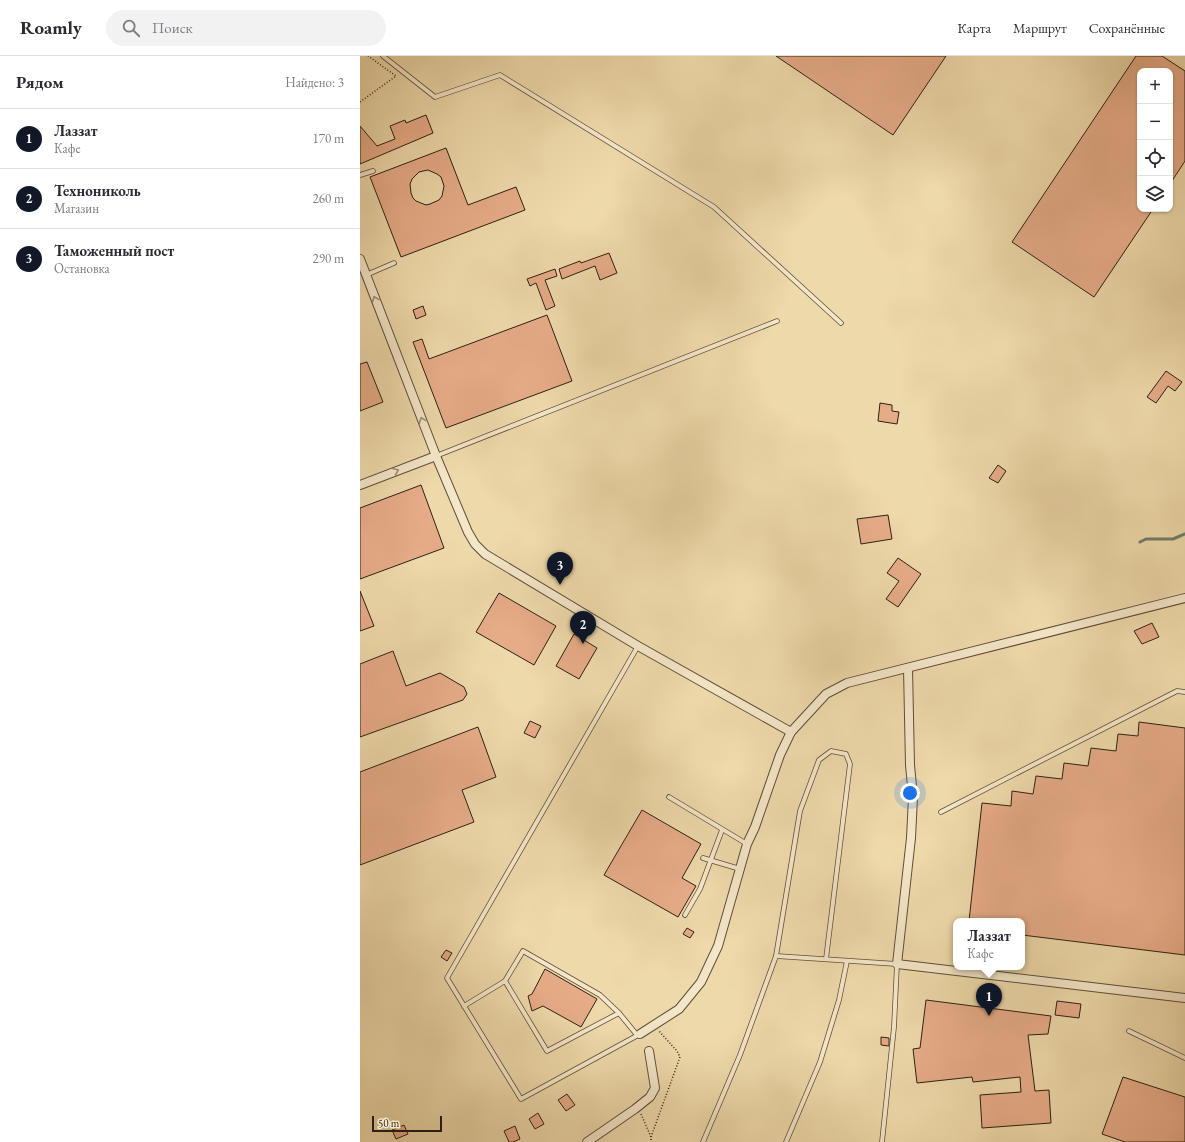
<!DOCTYPE html>
<html lang="ru">
<meta charset="utf-8">
<style>
:root{--surface:#fff;--page:#f2f2f3;--text:#2b2b33;--muted:#7c7c81;--line:#e1e1e2;--accent:#111827}
body{margin:0;font-family:"EB Garamond",serif;background:var(--page);color:var(--text)}
.controls{position:absolute;right:12px;top:12px;display:grid;overflow:hidden;border-radius:8px;box-shadow:0 1px 3px #0004}
.controls button{width:36px;height:36px;display:grid;place-items:center;padding:0;border:0;border-bottom:1px solid var(--line);background:var(--surface);color:var(--text);font:20px sans-serif}
.scale{position:absolute;left:12px;bottom:10px;width:70px;box-sizing:border-box;padding-left:4px;border:2px solid #2e2012;border-top:0;font-size:11px;line-height:14px;white-space:nowrap;color:#2e2012;-webkit-text-stroke:3px #f4e6c8;paint-order:stroke}
.you{position:absolute;left:550px;top:737px;width:14px;height:14px;margin:-10px;border:3px solid #fff;border-radius:50%;background:#1a73e8;box-shadow:0 0 0 6px #1a73e833}
.badge{display:grid;place-items:center;width:26px;height:26px;border-radius:50%;background:var(--accent);color:#fff;font-size:13px;font-weight:700}
.pin{position:absolute;translate:-50% -33px;filter:drop-shadow(0 1px 2px #0008)}
.pin::after{content:'';position:absolute;top:21px;width:14px;height:12px;background:inherit;clip-path:polygon(0 0,100% 0,50% 100%)}
.popup{position:absolute;left:593px;top:862px;width:72px;height:52px;box-sizing:border-box;display:grid;place-content:center;border-radius:8px;background:var(--surface);filter:drop-shadow(0 1px 3px #0005);font-size:13px;white-space:nowrap;color:var(--muted)}
.popup b{font-size:15px;color:var(--text)}
.popup::after{content:'';position:absolute;left:50%;top:100%;margin-left:-8px;border:8px solid transparent;border-top-color:var(--surface)}
.list{margin:0;padding:0;list-style:none}
h2{display:flex;justify-content:space-between;align-items:center;height:52px;margin:0;padding:0 16px;font-size:17px}
h2 small{font-size:13px;font-weight:400;color:var(--muted)}
.list li{display:grid;grid-template-columns:26px 1fr auto;gap:12px;align-items:center;box-sizing:border-box;height:60px;padding:0 16px;border-top:1px solid var(--line)}
.list b{display:block;font-size:15px;white-space:nowrap}
.list p{margin:0;font-size:13px;white-space:nowrap;color:var(--muted)}
.list em{font-size:13px;font-style:normal;color:var(--muted)}
.icon{flex:none;width:22px;height:22px;fill:none;stroke:currentColor;stroke-width:2;stroke-linecap:round;stroke-linejoin:round}
.map{position:relative;flex:none;width:825px;height:1086px;overflow:hidden}
header{display:flex;align-items:center;gap:24px;box-sizing:border-box;height:56px;padding:0 20px;background:var(--surface);border-bottom:1px solid var(--line)}
header strong{font-size:19px}
nav{display:flex;gap:22px;margin-inline-start:auto;font-size:14px}
.search{width:280px;height:36px;background:var(--page);display:flex;align-items:center;gap:10px;box-sizing:border-box;padding:0 14px;border-radius:22px;color:var(--muted);font-size:15px}
main{display:flex}
aside{flex:1;background:var(--surface)}
.map>svg:first-child{display:block}
.lines{fill:none;stroke-linecap:round;stroke-linejoin:round}
.stream{stroke:#6f7c6b;stroke-width:3}
.building{fill:#e6ac88;stroke:#2e2012;fill-rule:evenodd}
.lane-casing{stroke:#5e4e38;stroke-width:5.5}
.street-casing{stroke:#5e4e38;stroke-width:10}
.path{stroke:#2e2012;stroke-width:1.5;stroke-dasharray:1 2;stroke-linecap:butt}
.lane{stroke:#f4e6c8;stroke-width:4}
.street{stroke:#f4e6c8;stroke-width:8}
.oneway{stroke:#9b8d76}
</style>
<header>
<strong>Roamly</strong>
<div class="search"><svg class="icon" aria-label="search" viewBox="0 0 24 24"><circle cx="10" cy="10" r="6"/><path d="M15 15l6 6"/></svg>Поиск</div>
<nav><a>Карта</a><a>Маршрут</a><a>Сохранённые</a></nav>
</header>
<main>
<aside>
<h2>Рядом<small>Найдено: 3</small></h2>
<ul class="list">
<li><span class="badge">1</span><div><b>Лаззат</b><p>Кафе</p></div><em>170 m</em></li>
<li><span class="badge">2</span><div><b>Технониколь</b><p>Магазин</p></div><em>260 m</em></li>
<li><span class="badge">3</span><div><b>Таможенный пост</b><p>Остановка</p></div><em>290 m</em></li>
</ul>
</aside>
<div class="map">
<svg width="825" height="1086" viewBox="0 0 825 1086">
<rect width="100%" height="100%" fill="#eed9aa"/>
<filter id="stains"><feTurbulence type="fractalNoise" baseFrequency=".005" numOctaves="4"/><feColorMatrix values="0 0 0 0 .2 0 0 0 0 .09 0 0 0 0 .02 0 0 0 .5 -.17"/></filter>
<radialGradient id="worn" r=".72"><stop offset=".6" stop-color="#630" stop-opacity="0"/><stop offset="1" stop-color="#630" stop-opacity=".3"/></radialGradient>
<g class="lines">
<!-- stream -->
<polyline class="stream" points="780,486 786,483 813,483 825,478"/>
</g>
<!-- building -->
<g class="building">
<polygon points="416,0 586,0 533,79"/>
<polygon points="776,0 802,0 825,15 825,105 810,128 810,15 780,15 780,153 793,153 734,241 652,186"/>
<polygon points="66,59 73,77 0,108 0,70 17,90 35,83 30,70 45,64 46,67"/>
<path d="M86,92L108,149L156,131L165,154L41,201L10,121ZM68,114L77,118L81,121L84,130L82,140L79,144L70,148L66,149L56,145L53,142L51,137L50,128L52,123L59,116Z"/>
<polygon points="249,197 257,217 240,224 235,210 202,223 199,213 220,205 221,207"/>
<polygon points="195,213 197,220 185,224 195,250 186,254 176,227 170,230 167,223"/>
<polygon points="63,250 66,259 56,263 53,254"/>
<polygon points="187,259 212,325 86,372 53,286 62,283 69,303"/>
<polygon points="7,306 23,346 0,355 0,308"/>
<polygon points="806,315 822,326 815,335 808,330 796,347 787,341"/>
<polygon points="520,347 532,349 532,355 539,356 537,368 518,365"/>
<polygon points="638,409 646,415 638,427 629,422"/>
<polygon points="61,429 84,492 0,523 0,452"/>
<polygon points="528,459 532,483 501,488 497,463"/>
<polygon points="538,502 561,518 538,551 526,543 539,525 527,517"/>
<polygon points="0,535 14,570 0,575"/>
<polygon points="139,537 196,570 174,609 116,576"/>
<polygon points="792,567 799,581 782,588 774,575"/>
<polygon points="214,578 237,592 219,623 196,610"/>
<polygon points="33,595 46,630 80,617 104,631 107,638 103,644 0,681 0,608"/>
<polygon points="170,665 181,670 175,682 164,677"/>
<polygon points="779,666 825,672 825,899 662,879 662,865 609,865 622,747 651,750 652,735 673,738 676,720 702,723 704,707 728,710 731,692 756,695 758,678 778,680"/>
<polygon points="118,671 136,721 102,734 114,766 0,809 0,716"/>
<polygon points="282,754 341,788 322,822 336,830 318,861 244,819"/>
<polygon points="327,872 334,876 330,882 323,878"/>
<polygon points="86,894 92,897 87,905 81,901"/>
<polygon points="185,913 237,943 221,971 183,950 172,955 168,940 172,938"/>
<polygon points="566,944 691,960 688,978 668,979 675,1035 689,1034 691,1067 622,1072 620,1039 661,1036 660,1021 613,1026 612,1021 557,1027 553,993 560,992"/>
<polygon points="697,945 721,948 719,962 695,959"/>
<polygon points="521,981 529,982 529,990 521,989"/>
<polygon points="763,1021 825,1041 825,1086 765,1086 742,1078"/>
<polygon points="207,1038 215,1049 206,1055 198,1044"/>
<polygon points="178,1057 184,1068 175,1073 169,1063"/>
<polygon points="44,1069 48,1078 36,1083 32,1074"/>
<polygon points="155,1070 160,1083 153,1086 149,1086 144,1075"/>
</g>
<g class="lines">
<!-- lane casing -->
<g class="lane-casing">
<g id="lane">
<polyline points="23,0 75,41 140,19 354,151 481,267"/>
<polyline points="0,119 13,115"/>
<polyline points="6,219 34,207"/>
<polyline points="76,400 417,265"/>
<polyline points="278,590 87,922 161,1043 280,978"/>
<polyline points="309,741 387,788"/>
<polyline points="581,756 817,635 825,636"/>
<polyline points="343,802 380,813"/>
<polyline points="325,859 340,833 362,774"/>
<polyline points="416,900 440,755 459,704 471,695 486,698 490,708 466,903"/>
<polyline points="145,925 163,895 240,939 259,957"/>
<polyline points="104,950 145,925 187,995 259,957 277,979"/>
<polyline points="769,975 825,1002"/>
<polyline points="343,1086 380,999 416,900 537,908 534,971 522,1086"/>
<polyline points="426,1086 460,1006 479,944 487,905"/>
</g>
</g>
<!-- street casing -->
<g class="street-casing">
<g id="street">
<polyline points="0,203 76,400 108,476 115,488 125,498 278,590 431,676"/>
<polyline points="0,429 76,400"/>
<polyline points="548,612 550,709 553,741 551,782 537,908 825,942"/>
<polyline points="280,978 319,953 341,926 358,890 387,788 395,771 420,699 431,676 466,638 487,627 825,542"/>
<polyline points="227,1086 275,1053 290,1041 295,1032 289,995"/>
</g>
</g>
<!-- path -->
<g class="path">
<polyline points="0,46 36,20 8,0"/>
<polyline points="281,1058 291,1081 291,1086"/>
<polyline points="291,1081 320,1001 317,995 299,975"/>
</g>
<!-- lane -->
<use href="#lane" class="lane"/>
<!-- street -->
<use href="#street" class="street"/>
</g>
<!-- one-way arrows -->
<defs><path id="oneway-chevron" d="M-2-3.5L2.5 0L-2 3.5" fill="none" stroke-width="1.6" stroke-linecap="round" stroke-linejoin="round"/></defs>
<g class="oneway">
<use href="#oneway-chevron" transform="translate(15 243) rotate(-111)"/>
<use href="#oneway-chevron" transform="translate(62 364) rotate(-111)"/>
<use href="#oneway-chevron" transform="translate(36 415) rotate(-21)"/>
</g>
<rect width="100%" height="100%" filter="url(#stains)"/>
<rect width="100%" height="100%" fill="url(#worn)"/>
</svg>
<div class="controls">
<button>+</button>
<button>−</button>
<button><svg class="icon" aria-label="locate" viewBox="0 0 24 24"><circle cx="12" cy="12" r="6"/><path d="M12 2v4M12 18v4M2 12h4M18 12h4"/></svg></button>
<button><svg class="icon" aria-label="layers" viewBox="0 0 24 24"><path d="M12 4l9 5-9 5-9-5zM3 14l9 5 9-5"/></svg></button>
</div>
<div class="scale">50 m</div>
<div class="you"></div>
<div class="pin badge" style="left:629px;top:960px">1</div>
<div class="popup"><b>Лаззат</b>Кафе</div>
<div class="pin badge" style="left:223px;top:588px">2</div>
<div class="pin badge" style="left:200px;top:529px">3</div>
</div>
</main>
